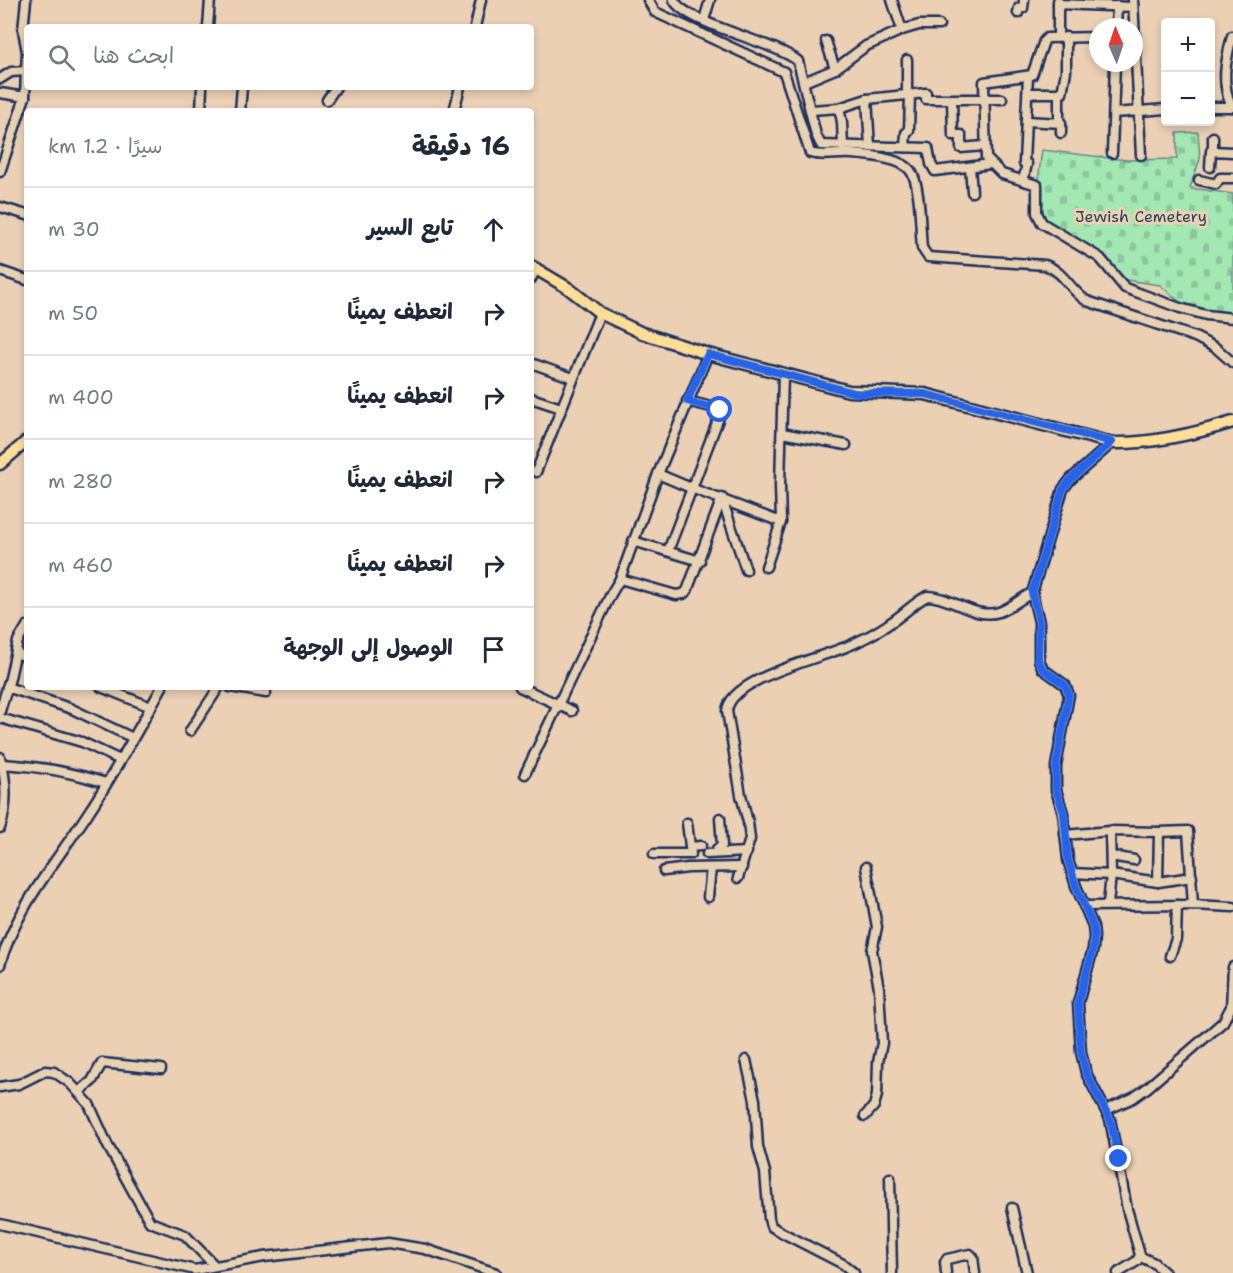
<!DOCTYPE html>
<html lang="ar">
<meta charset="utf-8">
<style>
:root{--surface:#fff;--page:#f2f2f3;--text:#1f2937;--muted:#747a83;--line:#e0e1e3}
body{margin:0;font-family:"Shantell Sans","Playpen Sans Arabic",sans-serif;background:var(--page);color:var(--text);direction:rtl}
.controls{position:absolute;right:18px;top:18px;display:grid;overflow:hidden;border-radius:6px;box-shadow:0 3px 9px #0003}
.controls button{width:54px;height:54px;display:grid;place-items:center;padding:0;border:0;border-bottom:2px solid var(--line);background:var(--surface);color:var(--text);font:30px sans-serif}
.compass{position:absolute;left:1089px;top:18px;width:54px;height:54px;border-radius:50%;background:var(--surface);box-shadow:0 3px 9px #0003;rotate:358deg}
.stop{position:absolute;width:18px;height:18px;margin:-14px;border:4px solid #2563eb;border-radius:50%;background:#fff}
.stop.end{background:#2563eb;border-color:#fff;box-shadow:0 2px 6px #0008}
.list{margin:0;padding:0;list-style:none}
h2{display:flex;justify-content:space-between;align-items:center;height:78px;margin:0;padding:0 24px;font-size:26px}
h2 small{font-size:20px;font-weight:400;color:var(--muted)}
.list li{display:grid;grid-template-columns:39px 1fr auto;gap:18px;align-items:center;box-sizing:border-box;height:84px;padding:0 24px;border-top:2px solid var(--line)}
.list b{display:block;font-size:22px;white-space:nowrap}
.list em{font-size:20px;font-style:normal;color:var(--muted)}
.icon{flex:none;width:33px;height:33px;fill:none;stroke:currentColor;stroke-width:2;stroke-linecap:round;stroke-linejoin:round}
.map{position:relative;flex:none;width:1233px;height:1273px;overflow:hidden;direction:ltr}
.search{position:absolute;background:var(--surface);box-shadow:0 3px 9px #0003;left:24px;top:24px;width:510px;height:66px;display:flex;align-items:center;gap:15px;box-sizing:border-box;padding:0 21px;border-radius:6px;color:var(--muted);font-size:22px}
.panel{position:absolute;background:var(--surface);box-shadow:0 3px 9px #0003;left:24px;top:108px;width:510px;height:582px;border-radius:6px;direction:rtl}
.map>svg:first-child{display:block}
.cemetery{fill:url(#cemetery-stones);stroke:#5f8b88;stroke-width:1.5}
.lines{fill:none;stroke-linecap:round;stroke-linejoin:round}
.minor-casing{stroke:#1b2f5e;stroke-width:13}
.major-casing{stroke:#1b2f5e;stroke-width:15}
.minor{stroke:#e8d2b1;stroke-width:8}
.major{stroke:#fedd96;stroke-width:10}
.route{stroke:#2563eb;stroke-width:8}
.labels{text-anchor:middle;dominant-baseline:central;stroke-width:6;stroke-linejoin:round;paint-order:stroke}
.park-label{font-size:16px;fill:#294166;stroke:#e8d2b1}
</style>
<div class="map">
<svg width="1233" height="1273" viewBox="0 0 1233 1273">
<defs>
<pattern id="cemetery-stones" width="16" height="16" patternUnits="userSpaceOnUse" patternTransform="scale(1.5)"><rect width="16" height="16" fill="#a3e7b2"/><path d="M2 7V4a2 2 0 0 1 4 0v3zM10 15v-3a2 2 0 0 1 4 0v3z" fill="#8cc69c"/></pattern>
</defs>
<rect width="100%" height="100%" fill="#ebd0b4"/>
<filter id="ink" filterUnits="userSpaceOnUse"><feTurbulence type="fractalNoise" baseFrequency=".0167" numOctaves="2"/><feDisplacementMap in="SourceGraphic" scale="12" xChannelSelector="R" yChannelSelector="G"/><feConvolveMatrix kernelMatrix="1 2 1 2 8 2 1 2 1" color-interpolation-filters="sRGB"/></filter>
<g filter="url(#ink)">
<!-- cemetery -->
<polygon class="cemetery" points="1198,132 1200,159 1190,188 1233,194 1233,316 1187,308 1160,285 1126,280 1103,258 1040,217 1041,184 1038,181 1042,150 1127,160 1177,159 1177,133"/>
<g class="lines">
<!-- minor casing -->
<g class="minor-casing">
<g id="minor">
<path d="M648,0L655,12L784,72L810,153C824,157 837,153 852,154C867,155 900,158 910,170C921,183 920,230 922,248L928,257L1045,265C1065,272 1070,291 1087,301L1195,337L1216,348L1233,363"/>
<path d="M674,0C686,24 773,41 798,61L816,135L821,145L928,148L931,164L935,171L991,164"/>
<polyline points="1133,0 1141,155"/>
<polyline points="1058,1 1058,37"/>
<polyline points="1058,4 1133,7"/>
<polyline points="1018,13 1019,8 1023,8 1024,0"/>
<polyline points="704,20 710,0"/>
<polyline points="208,27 210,0"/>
<polyline points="475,27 481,0"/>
<polyline points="1116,27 1117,6"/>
<polyline points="902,30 919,25 939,25"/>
<polyline points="1098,37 1047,38 1044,41 1032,75 984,82 986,158 1002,174 1037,185 1037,213 1042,223 1100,258 1125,288 1180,308 1206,315 1233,318"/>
<polyline points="826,41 835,69"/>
<polyline points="907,60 907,94"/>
<polyline points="0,79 11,72 26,71 27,52 23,30 26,0"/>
<polyline points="804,82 835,69 866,46 902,30 892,0"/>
<polyline points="0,93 25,97"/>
<polyline points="1028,93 1062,93 1066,71 1066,37"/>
<polyline points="1059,93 1059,122"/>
<polyline points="867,99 870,147"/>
<polyline points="327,100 336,87"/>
<polyline points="952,100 953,135 961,135 961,148 984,146"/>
<polyline points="1210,107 1233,107"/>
<path d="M1232,107C1220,83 1226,60 1232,36"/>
<polyline points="839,108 842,122 843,147"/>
<polyline points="811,110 839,108 867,99 926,93 926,99 1002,99"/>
<polyline points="201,111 202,87"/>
<polyline points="240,111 242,87"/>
<polyline points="454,111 460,87"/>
<polyline points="1114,113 1166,109"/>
<polyline points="1026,121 1061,123 1061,133"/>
<polyline points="905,147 906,133 909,131 910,94"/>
<polyline points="1213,152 1213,137"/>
<polyline points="1112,153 1115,63"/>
<polyline points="970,167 972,192"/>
<polyline points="1210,167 1211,151 1233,152"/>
<polyline points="0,172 25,97 26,71"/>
<polyline points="1199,180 1216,184 1220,178 1233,178"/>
<polyline points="1023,181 1027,164 1024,163 1028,76"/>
<polyline points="0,207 27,215"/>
<polyline points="0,271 27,280"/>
<polyline points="531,279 536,269"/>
<polyline points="531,363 573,378"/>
<polyline points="531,398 561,408"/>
<polyline points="782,433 846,445"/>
<polyline points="1112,443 1071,479 1063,489 1032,593 1039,622 1039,660 1043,669 1065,685 1069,695 1056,766 1056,790 1063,813 1068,860 1076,886 1093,926 1094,936 1093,949 1078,1003 1081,1052 1086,1073 1110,1119 1127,1209 1140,1255 1137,1261 1118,1273"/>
<polyline points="536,472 600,313"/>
<polyline points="658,474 691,488 781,522"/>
<polyline points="722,499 746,570"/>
<polyline points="633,541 700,561"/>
<polyline points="668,551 721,412 715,408 687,401"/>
<polyline points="766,567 781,522 780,485 783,374"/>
<polyline points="620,579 676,595 683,594 687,591 722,498"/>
<polyline points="16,653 27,657"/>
<polyline points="7,687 72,709 133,738"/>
<polyline points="101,687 151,707"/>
<polyline points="230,687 266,693"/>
<polyline points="520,687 572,711"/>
<polyline points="0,711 10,678 18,641 27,626"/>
<polyline points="0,718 82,742 120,760"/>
<polyline points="190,731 219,687"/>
<path d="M0,757C7,781 8,804 0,828"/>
<path d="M2,764C38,766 72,772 106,783"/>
<polyline points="525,774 611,594 620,579 658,474 708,354"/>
<polyline points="1065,835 1110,831 1159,832 1188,831 1193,905"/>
<polyline points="690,847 701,846"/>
<polyline points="717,853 717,849 722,846 720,818"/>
<polyline points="654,854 691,854 687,823"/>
<polyline points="707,854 747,852"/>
<polyline points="1111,856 1134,860"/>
<polyline points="664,871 688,868 742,867"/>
<polyline points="1072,873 1111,875 1158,882 1192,877"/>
<path d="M738,878L750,839L748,822L741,795L727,711C730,676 830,657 857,642C870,636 882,629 893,621C905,613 914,603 927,596C951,596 975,620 999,612C1011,608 1021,598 1032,593"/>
<polyline points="1158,882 1159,832"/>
<polyline points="708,897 711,868"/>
<polyline points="1108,904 1111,875 1110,831"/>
<polyline points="1084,906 1193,905 1233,907"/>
<polyline points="1170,956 1176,939 1177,905"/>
<path d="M0,965C16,907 58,860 90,810C116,771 139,728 162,687"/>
<polyline points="746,1060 755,1100 758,1147 765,1172 769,1219 771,1226 777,1230 843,1264 854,1273"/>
<polyline points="0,1087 19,1084 45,1071 54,1072 70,1083 89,1104 108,1146 150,1222 185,1235 214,1265"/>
<polyline points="79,1092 92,1081 102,1063 161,1069"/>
<polyline points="1106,1110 1133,1098 1147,1088 1223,1022 1231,1007 1233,967"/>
<polyline points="865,1116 874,1106 877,1095 878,1062 882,1043 879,988 872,951 877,927 866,867"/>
<polyline points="890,1178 892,1273"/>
<polyline points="1012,1208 1027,1273"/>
<polyline points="0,1224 195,1270 264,1257 388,1243 425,1249 496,1273"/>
<polyline points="1141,1257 1154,1263 1165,1273"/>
<polyline points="946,1273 945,1262 947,1259 970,1254 973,1257 975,1273"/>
</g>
</g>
<!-- major casing -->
<g class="major-casing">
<g id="major">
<path d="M531,266L568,288L600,313L642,333L708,354L849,391L925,394L1112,443C1152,444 1194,434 1233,422"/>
<polyline points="0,464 27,441"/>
</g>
</g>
<!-- minor -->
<use href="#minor" class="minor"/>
<!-- major -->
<use href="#major" class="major"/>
</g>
</g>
<g class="lines" filter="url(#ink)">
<!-- route -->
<polyline class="route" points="720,410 687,401 708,354 855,393 925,394 1112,442 1071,479 1063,489 1032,593 1039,622 1038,660 1043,669 1065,685 1069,695 1056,766 1056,790 1064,813 1068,860 1076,886 1093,926 1094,936 1093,949 1078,1003 1081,1052 1086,1073 1110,1119 1119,1159"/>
</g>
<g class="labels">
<!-- park labels -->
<g class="park-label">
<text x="1141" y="216">Jewish Cemetery</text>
</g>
</g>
</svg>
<div class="controls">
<button>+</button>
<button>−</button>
</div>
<svg class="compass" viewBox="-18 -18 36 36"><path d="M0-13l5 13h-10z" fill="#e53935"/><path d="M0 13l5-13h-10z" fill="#747a83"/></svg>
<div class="stop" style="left:720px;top:410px"></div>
<div class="stop end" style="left:1119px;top:1159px"></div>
<div class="search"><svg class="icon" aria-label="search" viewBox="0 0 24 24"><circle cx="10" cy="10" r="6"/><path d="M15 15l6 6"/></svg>ابحث هنا</div>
<section class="panel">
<h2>16 دقيقة<small>سيرًا · 1.2 km</small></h2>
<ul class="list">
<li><svg class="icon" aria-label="ahead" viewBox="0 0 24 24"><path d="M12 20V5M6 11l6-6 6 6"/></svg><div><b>تابع السير</b></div><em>30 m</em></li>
<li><svg class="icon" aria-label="right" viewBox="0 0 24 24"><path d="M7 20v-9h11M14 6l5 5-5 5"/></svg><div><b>انعطف يمينًا</b></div><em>50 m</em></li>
<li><svg class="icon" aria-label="right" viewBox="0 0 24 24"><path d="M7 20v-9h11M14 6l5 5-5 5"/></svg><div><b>انعطف يمينًا</b></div><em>400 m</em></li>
<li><svg class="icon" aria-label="right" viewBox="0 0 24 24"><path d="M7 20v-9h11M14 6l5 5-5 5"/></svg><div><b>انعطف يمينًا</b></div><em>280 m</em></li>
<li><svg class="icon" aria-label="right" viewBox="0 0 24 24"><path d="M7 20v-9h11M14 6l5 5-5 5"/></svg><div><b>انعطف يمينًا</b></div><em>460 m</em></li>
<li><svg class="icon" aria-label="arrive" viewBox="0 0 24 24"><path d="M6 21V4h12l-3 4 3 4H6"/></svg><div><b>الوصول إلى الوجهة</b></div></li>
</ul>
</section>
</div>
